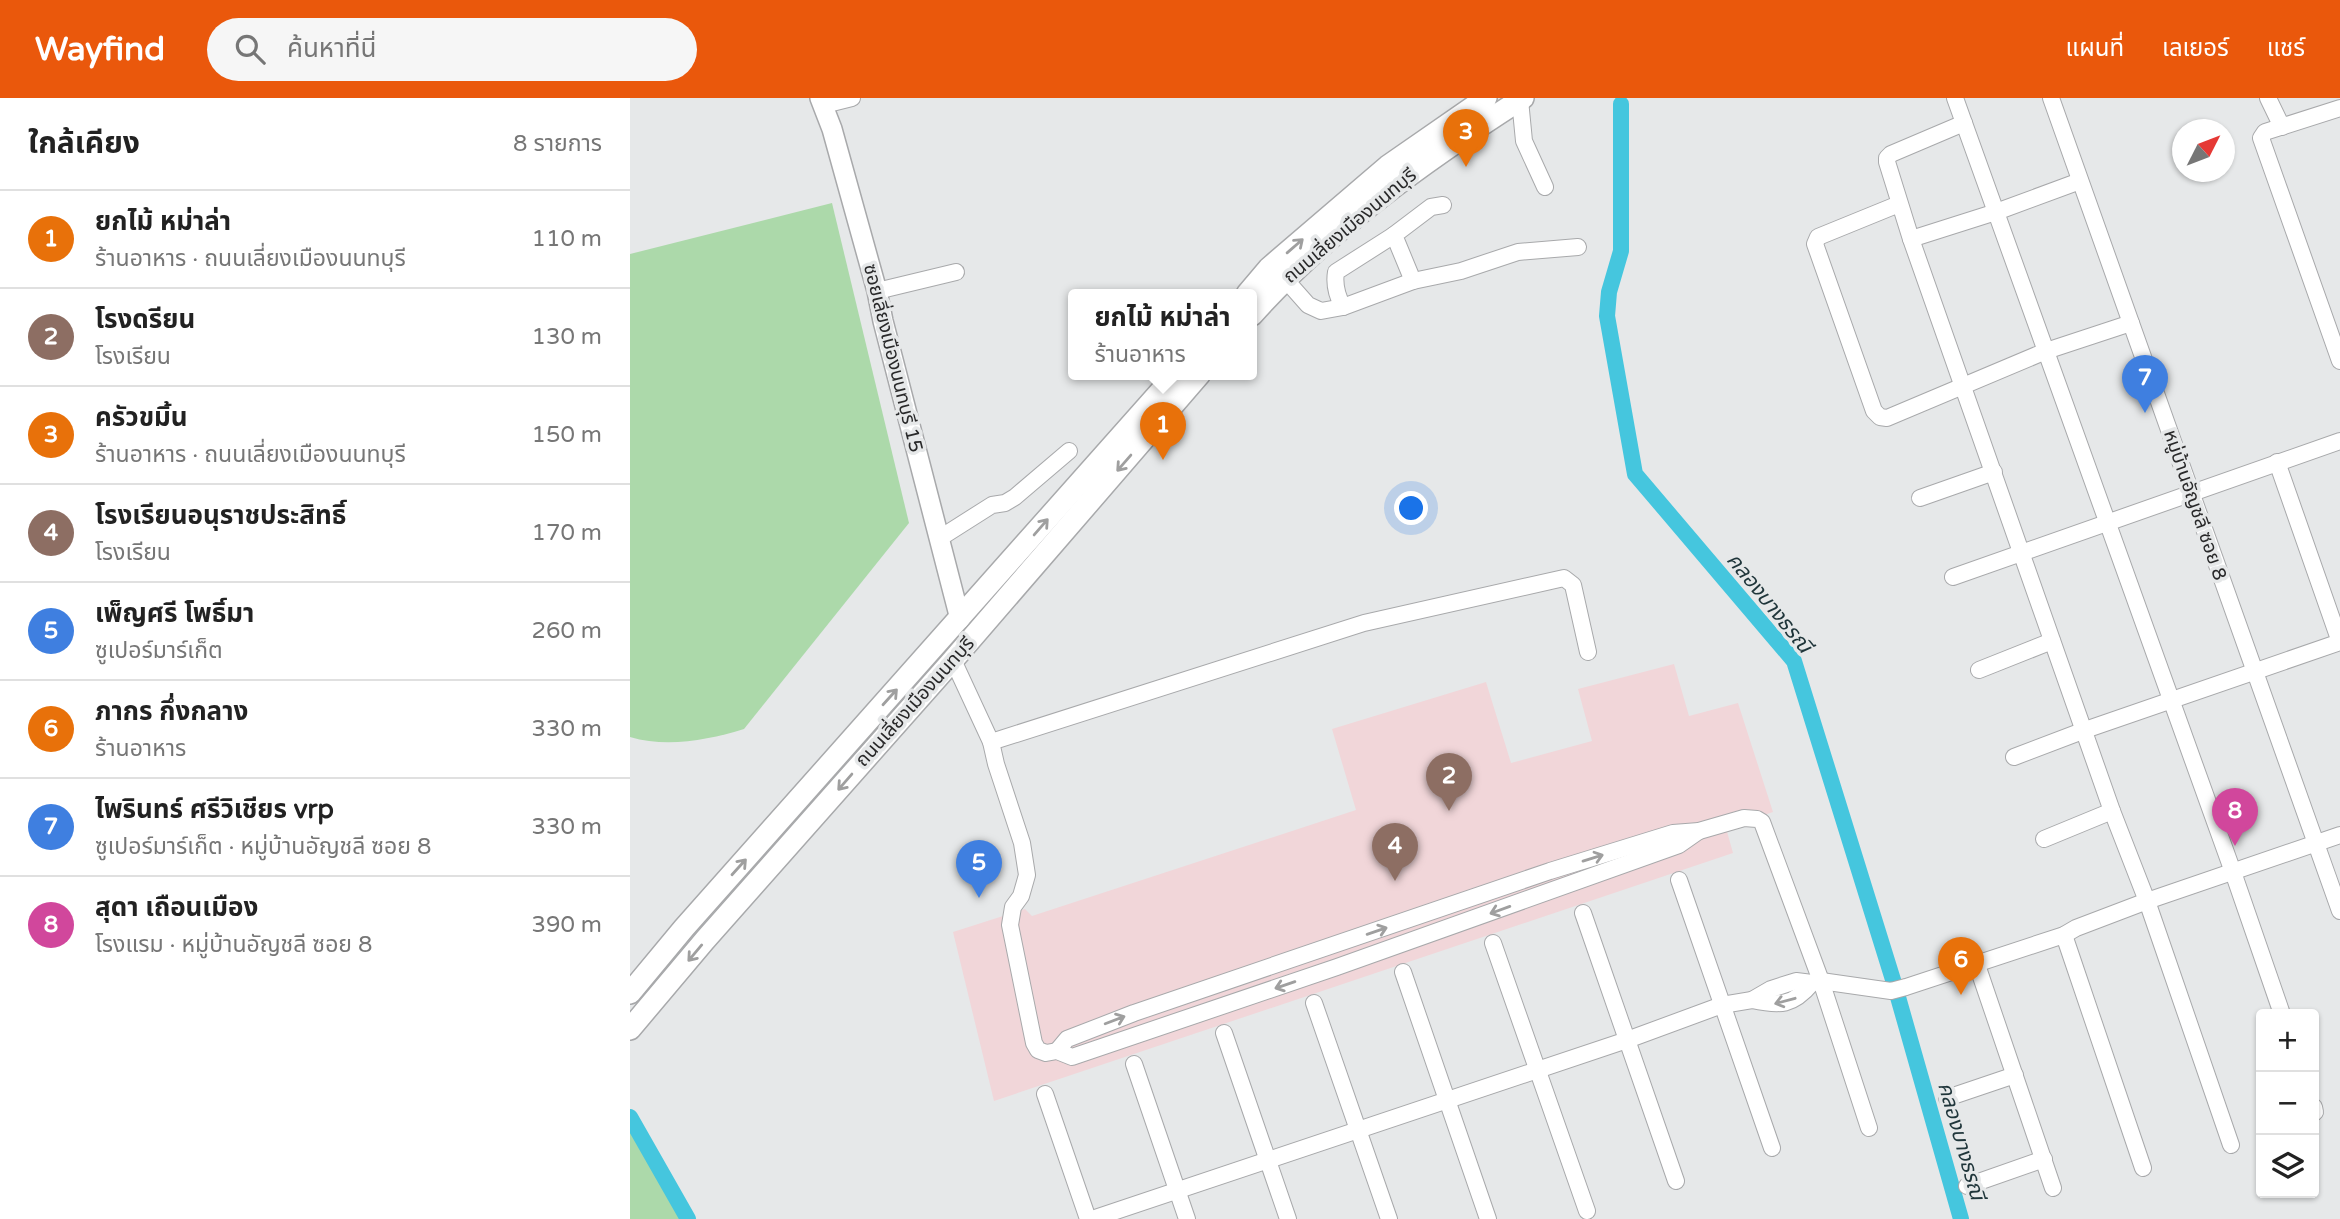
<!DOCTYPE html>
<html lang="th">
<meta charset="utf-8">
<style>
:root{--surface:#fff;--page:#f6f6f6;--text:#222;--muted:#767676;--line:#e0e0e0;--accent:#ea580c}
body{margin:0;font-family:"Varela Round","Noto Sans Thai",sans-serif;background:var(--page);color:var(--text)}
.controls{position:absolute;right:21px;bottom:21px;display:grid;overflow:hidden;border-radius:7px;box-shadow:0 2px 5px #0004}
.controls button{width:63px;height:63px;display:grid;place-items:center;padding:0;border:0;border-bottom:2px solid var(--line);background:var(--surface);color:var(--text);font:35px sans-serif}
.compass{position:absolute;left:1542px;top:21px;width:63px;height:63px;border-radius:50%;background:var(--surface);box-shadow:0 2px 5px #0004;rotate:48deg}
.you{position:absolute;left:782px;top:411px;width:24px;height:24px;margin:-18px;border:5px solid #fff;border-radius:50%;background:#1a73e8;box-shadow:0 0 0 10px #1a73e833}
.badge{display:grid;place-items:center;width:46px;height:46px;border-radius:50%;background:var(--accent);color:#fff;font-size:23px;font-weight:700}
.pin{position:absolute;translate:-50% -58px;filter:drop-shadow(0 2px 4px #0008)}
.pin::after{content:'';position:absolute;top:37px;width:24px;height:21px;background:inherit;clip-path:polygon(0 0,100% 0,50% 100%)}
.popup{position:absolute;left:438px;top:191px;width:189px;height:91px;box-sizing:border-box;display:grid;place-content:center;border-radius:7px;background:var(--surface);filter:drop-shadow(0 2px 5px #0005);font-size:23px;white-space:nowrap;color:var(--muted)}
.popup b{font-size:26px;color:var(--text)}
.popup::after{content:'';position:absolute;left:50%;top:100%;margin-left:-14px;border:14px solid transparent;border-top-color:var(--surface)}
.list{margin:0;padding:0;list-style:none}
h2{display:flex;justify-content:space-between;align-items:center;height:91px;margin:0;padding:0 28px;font-size:30px}
h2 small{font-size:23px;font-weight:400;color:var(--muted)}
.list li{display:grid;grid-template-columns:46px 1fr auto;gap:21px;align-items:center;box-sizing:border-box;height:98px;padding:0 28px;border-top:2px solid var(--line)}
.list b{display:block;font-size:26px;white-space:nowrap}
.list p{margin:0;font-size:23px;white-space:nowrap;color:var(--muted)}
.list em{font-size:23px;font-style:normal;color:var(--muted)}
.icon{flex:none;width:38px;height:38px;fill:none;stroke:currentColor;stroke-width:2;stroke-linecap:round;stroke-linejoin:round}
.map{position:relative;flex:none;width:1710px;height:1121px;overflow:hidden}
header{display:flex;align-items:center;gap:42px;box-sizing:border-box;height:98px;padding:0 35px;background:var(--accent);color:#fff}
header strong{font-size:33px}
nav{display:flex;gap:38px;margin-inline-start:auto;font-size:24px}
.search{width:490px;height:63px;background:var(--page);display:flex;align-items:center;gap:18px;box-sizing:border-box;padding:0 24px;border-radius:38px;color:var(--muted);font-size:26px}
main{display:flex}
aside{flex:1;background:var(--surface)}
.map>svg:first-child{display:block}
.education{fill:#f1d6d9}
.green{fill:#acd9aa}
.lines{fill:none;stroke-linecap:round;stroke-linejoin:round}
.canal{stroke:#45c6de;stroke-width:16}
.minor-casing{stroke:#a8a9ab;stroke-width:18}
.tertiary-casing{stroke:#a8a9ab;stroke-width:22}
.secondary-casing{stroke:#a8a9ab;stroke-width:24}
.minor{stroke:#fff;stroke-width:16}
.tertiary{stroke:#fff;stroke-width:19}
.secondary{stroke:#fff;stroke-width:21}
.oneway{stroke:#9f9f9f}
.labels{text-anchor:middle;dominant-baseline:central;stroke-width:7;stroke-linejoin:round;paint-order:stroke}
.street-label{font-size:19px;fill:#29292a;stroke:#e6e8e9}
.water-label{font-size:21px;font-style:italic;fill:#1f353a;stroke:#e6e8e9}
</style>
<header>
<strong>Wayfind</strong>
<div class="search"><svg class="icon" aria-label="search" viewBox="0 0 24 24"><circle cx="10" cy="10" r="6"/><path d="M15 15l6 6"/></svg>ค้นหาที่นี่</div>
<nav><a>แผนที่</a><a>เลเยอร์</a><a>แชร์</a></nav>
</header>
<main>
<aside>
<h2>ใกล้เคียง<small>8 รายการ</small></h2>
<ul class="list">
<li><span class="badge" style="background:#e8710a">1</span><div><b>ยกไม้ หม่าล่า</b><p>ร้านอาหาร · ถนนเลี่ยงเมืองนนทบุรี</p></div><em>110 m</em></li>
<li><span class="badge" style="background:#8d6e63">2</span><div><b>โรงดรียน</b><p>โรงเรียน</p></div><em>130 m</em></li>
<li><span class="badge" style="background:#e8710a">3</span><div><b>ครัวขมิ้น</b><p>ร้านอาหาร · ถนนเลี่ยงเมืองนนทบุรี</p></div><em>150 m</em></li>
<li><span class="badge" style="background:#8d6e63">4</span><div><b>โรงเรียนอนุราชประสิทธิ์</b><p>โรงเรียน</p></div><em>170 m</em></li>
<li><span class="badge" style="background:#3f7fe0">5</span><div><b>เพ็ญศรี โพธิ์มา</b><p>ซูเปอร์มาร์เก็ต</p></div><em>260 m</em></li>
<li><span class="badge" style="background:#e8710a">6</span><div><b>ภากร กึ่งกลาง</b><p>ร้านอาหาร</p></div><em>330 m</em></li>
<li><span class="badge" style="background:#3f7fe0">7</span><div><b>ไพรินทร์ ศรีวิเชียร vrp</b><p>ซูเปอร์มาร์เก็ต · หมู่บ้านอัญชลี ซอย 8</p></div><em>330 m</em></li>
<li><span class="badge" style="background:#d1479c">8</span><div><b>สุดา เถือนเมือง</b><p>โรงแรม · หมู่บ้านอัญชลี ซอย 8</p></div><em>390 m</em></li>
</ul>
</aside>
<div class="map">
<svg width="1710" height="1121" viewBox="0 0 1710 1121">
<rect width="100%" height="100%" fill="#e6e8e9"/>
<!-- education -->
<polygon class="education" points="1044,566 1059,618 1108,605 1143,714 1096,730 1103,755 364,1003 323,834 395,811 402,818 726,712 702,631 856,584 881,665 962,643 948,591"/>
<!-- green -->
<g class="green">
<path d="M202,105L279,425L114,631C78,642 37,650 0,639V156Z"/>
<polygon points="0,1033 50,1121 0,1121"/>
</g>
<g class="lines">
<!-- canal -->
<g class="canal">
<polyline points="991,6 991,153 979,194 977,218 1005,376 1164,563 1264,885 1331,1121"/>
<polyline points="0,1019 58,1121"/>
</g>
<!-- minor casing -->
<g class="minor-casing">
<g id="minor">
<polyline points="1325,0 1603,774 1652,916"/>
<polyline points="1421,0 1710,813"/>
<polyline points="1638,0 1652,29"/>
<polyline points="890,2 894,43 915,89"/>
<polyline points="194,7 222,0"/>
<polyline points="1710,10 1635,34 1631,40 1710,263"/>
<polyline points="1334,25 1261,56 1257,60 1257,64 1281,141 1482,713 1517,803 1601,1047"/>
<polyline points="1269,106 1188,139 1185,146 1244,313 1250,319 1257,320 1416,253 1501,225"/>
<polyline points="1281,141 1366,114 1450,83"/>
<polyline points="655,181 678,207 691,213 713,209 783,183 831,173 888,154 948,149"/>
<polyline points="783,183 764,137 801,109 813,107"/>
<polyline points="247,193 326,174"/>
<path d="M713,209C707,198 704,186 706,174L764,137"/>
<polyline points="1647,364 1710,544"/>
<polyline points="1290,400 1364,374"/>
<polyline points="310,440 362,407 375,405 385,399 439,353"/>
<polyline points="1323,479 1710,343"/>
<polyline points="323,562 361,644 366,666 392,745 397,777 391,798 383,809 380,827 404,945 408,952 416,955 427,953 442,959 707,869 1049,747 1069,733"/>
<polyline points="1349,572 1422,543"/>
<polyline points="361,644 734,525 934,480 943,487 958,554"/>
<polyline points="1384,659 1455,632 1710,544"/>
<polyline points="1414,741 1482,713"/>
<polyline points="1049,782 1142,1050"/>
<polyline points="953,815 1046,1083"/>
<polyline points="1434,837 1513,1070"/>
<polyline points="863,845 957,1113"/>
<polyline points="1346,864 1423,1090"/>
<polyline points="773,874 858,1121"/>
<path d="M1122,902C1150,908 1163,908 1182,885"/>
<polyline points="684,905 759,1121"/>
<polyline points="594,935 658,1121"/>
<polyline points="427,953 437,941 504,915 920,773 1043,735 1069,733 1114,720 1127,721 1132,724 1191,883 1239,1030"/>
<polyline points="504,966 557,1121"/>
<polyline points="415,996 458,1121"/>
<polyline points="1317,1000 1385,977"/>
<polyline points="1684,1009 1685,1014"/>
<polyline points="1337,1088 1414,1061"/>
<polyline points="462,1121 997,942 1092,907 1122,902 1141,891 1166,883 1182,885 1191,883 1261,893 1276,889 1434,837 1446,830 1517,803 1710,737"/>
</g>
</g>
<!-- tertiary casing -->
<g class="tertiary-casing">
<polyline id="tertiary" points="190,0 202,31 247,193 253,223 330,521"/>
</g>
<!-- secondary casing -->
<g class="secondary-casing">
<g id="secondary">
<polyline points="617,196 639,170 758,68 856,0"/>
<path d="M622,217C699,131 796,62 893,0"/>
<polyline points="0,895 54,830 546,276"/>
<polyline points="0,931 75,842 323,562 570,276"/>
</g>
</g>
<!-- minor -->
<use href="#minor" class="minor"/>
<!-- tertiary -->
<use href="#tertiary" class="tertiary"/>
<!-- secondary -->
<use href="#secondary" class="secondary"/>
</g>
<!-- one-way arrows -->
<defs><path id="oneway-shaft" d="M-6 0H5M1.5-3L5.5 0L1.5 3" fill="none" stroke-width="1.6" stroke-linecap="round" stroke-linejoin="round" transform="scale(1.75)"/></defs>
<g class="oneway">
<use href="#oneway-shaft" transform="translate(665 148) rotate(-41)"/>
<use href="#oneway-shaft" transform="translate(494 365) rotate(131)"/>
<use href="#oneway-shaft" transform="translate(411 429) rotate(-49)"/>
<use href="#oneway-shaft" transform="translate(260 599) rotate(-48)"/>
<use href="#oneway-shaft" transform="translate(215 684) rotate(131)"/>
<use href="#oneway-shaft" transform="translate(963 760) rotate(-17)"/>
<use href="#oneway-shaft" transform="translate(109 769) rotate(-48)"/>
<use href="#oneway-shaft" transform="translate(870 812) rotate(160)"/>
<use href="#oneway-shaft" transform="translate(747 833) rotate(-19)"/>
<use href="#oneway-shaft" transform="translate(65 855) rotate(130)"/>
<use href="#oneway-shaft" transform="translate(655 887) rotate(161)"/>
<use href="#oneway-shaft" transform="translate(1155 903) rotate(165)"/>
<use href="#oneway-shaft" transform="translate(485 922) rotate(-21)"/>
</g>
<g class="labels">
<!-- street labels -->
<g class="street-label">
<text transform="translate(720 128) rotate(-40)">ถนนเลี่ยงเมืองนนทบุรี</text>
<text transform="translate(263 260) rotate(76)">ซอยเลี่ยงเมืองนนทบุรี 15</text>
<text transform="translate(1565 407) rotate(71)">หมู่บ้านอัญชลี ซอย 8</text>
<text transform="translate(285 604) rotate(-48)">ถนนเลี่ยงเมืองนนทบุรี</text>
</g>
<!-- water labels -->
<g class="water-label">
<text transform="translate(1139 505) rotate(51)">คลองบางธรณี</text>
<text transform="translate(1331 1043) rotate(74)">คลองบางธรณี</text>
</g>
</g>
</svg>
<div class="controls">
<button>+</button>
<button>−</button>
<button><svg class="icon" aria-label="layers" viewBox="0 0 24 24"><path d="M12 4l9 5-9 5-9-5zM3 14l9 5 9-5"/></svg></button>
</div>
<svg class="compass" viewBox="-18 -18 36 36"><path d="M0-13l5 13h-10z" fill="#e53935"/><path d="M0 13l5-13h-10z" fill="#767676"/></svg>
<div class="you"></div>
<div class="pin badge" style="left:533px;top:362px;background:#e8710a">1</div>
<div class="popup"><b>ยกไม้ หม่าล่า</b>ร้านอาหาร</div>
<div class="pin badge" style="left:819px;top:713px;background:#8d6e63">2</div>
<div class="pin badge" style="left:836px;top:69px;background:#e8710a">3</div>
<div class="pin badge" style="left:765px;top:783px;background:#8d6e63">4</div>
<div class="pin badge" style="left:349px;top:800px;background:#3f7fe0">5</div>
<div class="pin badge" style="left:1331px;top:897px;background:#e8710a">6</div>
<div class="pin badge" style="left:1515px;top:315px;background:#3f7fe0">7</div>
<div class="pin badge" style="left:1605px;top:748px;background:#d1479c">8</div>
</div>
</main>
